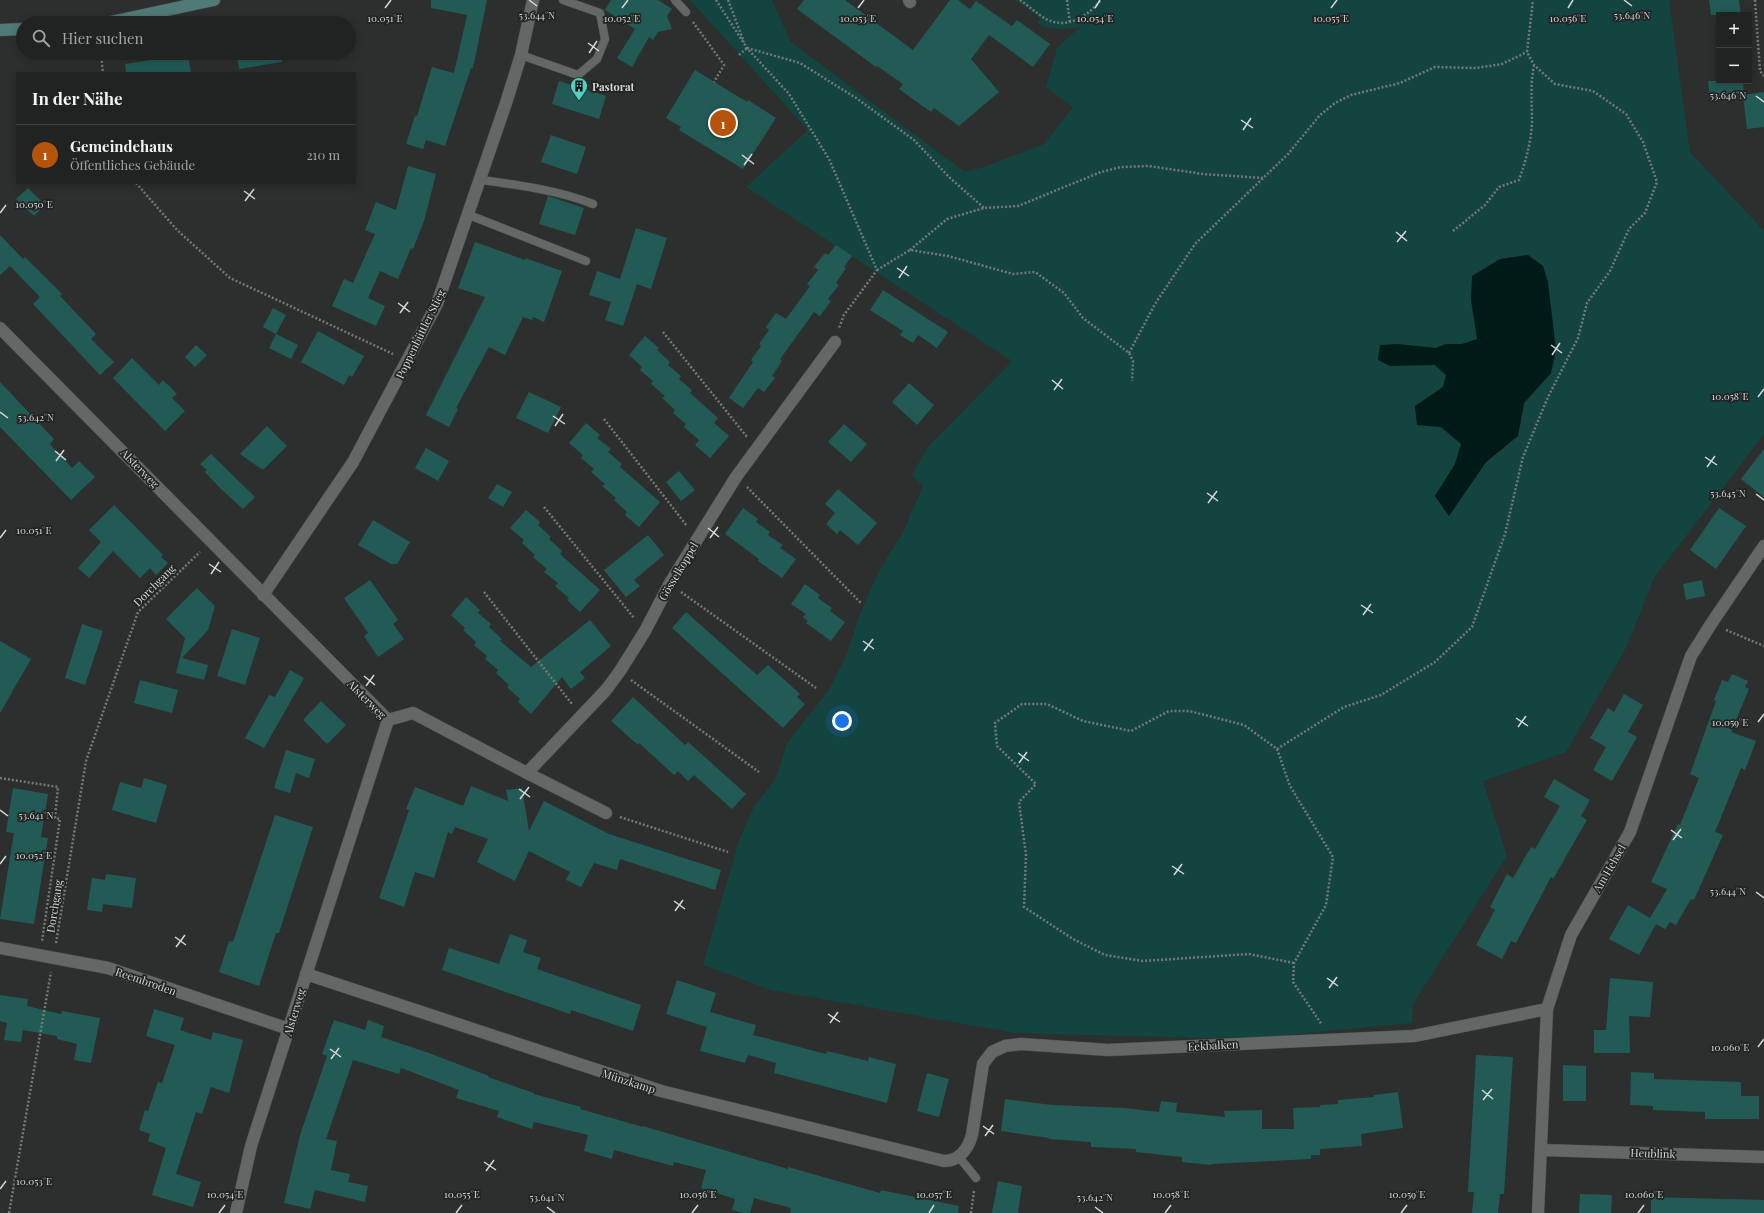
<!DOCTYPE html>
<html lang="de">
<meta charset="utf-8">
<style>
:root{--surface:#212322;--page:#2d2f2f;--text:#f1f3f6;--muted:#a2a4a5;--line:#3e4040;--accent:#b45309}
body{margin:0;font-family:"Playfair Display",serif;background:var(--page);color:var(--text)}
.controls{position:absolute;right:12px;top:12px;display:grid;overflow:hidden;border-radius:0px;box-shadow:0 2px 10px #0003}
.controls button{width:36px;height:36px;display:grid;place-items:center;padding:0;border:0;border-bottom:1px solid var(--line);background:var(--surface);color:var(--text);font:20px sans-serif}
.you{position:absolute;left:842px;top:721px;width:14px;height:14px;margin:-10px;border:3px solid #fff;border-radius:50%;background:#1a73e8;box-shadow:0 0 0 6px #1a73e833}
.badge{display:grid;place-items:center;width:26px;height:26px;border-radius:50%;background:var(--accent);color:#fff;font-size:13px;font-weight:700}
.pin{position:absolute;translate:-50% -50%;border:2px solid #fff;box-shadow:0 1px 4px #0006}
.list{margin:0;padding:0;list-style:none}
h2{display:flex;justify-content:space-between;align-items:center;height:52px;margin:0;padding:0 16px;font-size:17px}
h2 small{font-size:13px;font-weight:400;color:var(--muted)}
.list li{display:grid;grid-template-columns:26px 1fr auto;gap:12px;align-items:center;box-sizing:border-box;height:60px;padding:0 16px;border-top:1px solid var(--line)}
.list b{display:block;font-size:15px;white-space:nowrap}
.list p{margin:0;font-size:13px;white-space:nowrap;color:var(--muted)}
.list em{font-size:13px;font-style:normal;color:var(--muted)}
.icon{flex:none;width:22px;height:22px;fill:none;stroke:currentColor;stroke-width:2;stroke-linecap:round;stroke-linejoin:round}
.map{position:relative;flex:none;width:1764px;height:1213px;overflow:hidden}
.search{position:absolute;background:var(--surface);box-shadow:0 2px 10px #0003;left:16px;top:16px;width:340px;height:44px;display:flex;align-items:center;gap:10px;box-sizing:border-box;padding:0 14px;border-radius:22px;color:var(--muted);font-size:15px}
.panel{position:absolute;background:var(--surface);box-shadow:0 2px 10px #0003;left:16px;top:72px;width:340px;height:112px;border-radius:0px}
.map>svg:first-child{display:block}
.green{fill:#134440;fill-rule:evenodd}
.water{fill:#001a17}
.building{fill:#225b56}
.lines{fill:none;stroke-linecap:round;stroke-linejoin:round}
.lane-casing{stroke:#4a4d4c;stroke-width:9}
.street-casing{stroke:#4a4d4c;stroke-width:13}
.secondary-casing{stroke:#4a4d4c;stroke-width:13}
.path{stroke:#767878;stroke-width:2.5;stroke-dasharray:2 2;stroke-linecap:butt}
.lane{stroke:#636766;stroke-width:8}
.street{stroke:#636766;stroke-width:12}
.secondary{stroke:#517a76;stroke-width:12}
.ticks{fill:none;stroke:#d6d8d8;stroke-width:1.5}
.labels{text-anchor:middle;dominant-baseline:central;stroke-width:3.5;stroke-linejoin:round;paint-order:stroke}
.poi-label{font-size:11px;font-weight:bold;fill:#d6d8d8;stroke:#222524;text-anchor:start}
.street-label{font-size:11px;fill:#d6d8d8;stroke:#222524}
.ticks-label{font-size:10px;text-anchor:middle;fill:#d6d8d8;stroke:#222524;stroke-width:3.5;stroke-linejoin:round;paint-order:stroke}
</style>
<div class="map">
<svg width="1764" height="1213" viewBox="0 0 1764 1213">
<rect width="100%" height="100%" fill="#2c2f2e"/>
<!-- green -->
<path class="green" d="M690,0H772L790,41L965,172L984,167L1044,144L1073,107L1046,87L1057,48L1080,27C1062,30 1053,31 1037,23L1040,18L1016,0H1669L1690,152L1764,231V434L1654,578L1626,648L1566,752L1483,781L1507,856L1413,1004L1412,1023L1265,1037L1201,1038L1015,1033L771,990L703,965L739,840L754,807L776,778L787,743L829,690L847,654L860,614L879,571L903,532L923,486L912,475L927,448L1012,361L746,187L808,130ZM1528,255L1543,266L1551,373L1524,403L1518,436L1486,462L1449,516L1435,496L1455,464L1461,444L1441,427L1417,425L1415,406L1444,387L1446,375L1435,365L1397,344L1436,348L1446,344H1462L1478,339L1471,300L1500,259Z"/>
<!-- water -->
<polygon class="water" points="1528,255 1543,266 1548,282 1556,350 1551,373 1524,403 1518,436 1486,462 1449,516 1435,496 1455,464 1461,444 1441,427 1417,425 1415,406 1443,387 1446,375 1435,365 1390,366 1378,360 1380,345 1397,344 1436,348 1446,344 1462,344 1477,339 1471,300 1472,276 1500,259"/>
<!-- building -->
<g class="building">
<polygon points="431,0 487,0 473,68 471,68 445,146 426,140 423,149 406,144 415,116 417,116 432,67 454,73 467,15 431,8"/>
<polygon points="611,0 658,0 672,9 667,16 672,29 658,32 653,40 649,37 632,67 617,58 635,29 605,10"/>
<polygon points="804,0 845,0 913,50 950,0 958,0 970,9 976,1 1012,26 1017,20 1050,44 1033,67 989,35 971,59 999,92 959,126 934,108 931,112 899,89 903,84 877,66 876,67 797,9"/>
<polygon points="1709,0 1739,0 1741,15 1711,15"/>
<polygon points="236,53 281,53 282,62 239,69"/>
<polygon points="188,54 191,73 126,73 125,64"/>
<polygon points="695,70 747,102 748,100 776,118 743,169 679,130 681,127 666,118"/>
<polygon points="559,81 606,96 599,119 552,104"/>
<polygon points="1708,81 1743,81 1744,95 1764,92 1764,127 1747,129 1743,95 1710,99"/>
<polygon points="551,135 586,147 577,174 541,162"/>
<polygon points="408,166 436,174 424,221 413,249 411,248 398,279 380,271 368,298 385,306 376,326 332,306 344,279 353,283 375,234 365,230 376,202 396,210"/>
<polygon points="28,188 45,205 34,216 16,199"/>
<polygon points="548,196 584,208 575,235 539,224"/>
<polygon points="636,228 667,238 651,289 637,284 623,326 605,320 611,302 589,295 597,271 620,279"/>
<polygon points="0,235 23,259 25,257 62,294 60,296 96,334 91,339 114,362 100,375 33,304 40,297 10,266 0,275"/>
<polygon points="475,242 525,260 525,258 562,271 544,322 533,317 532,320 523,317 505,355 489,347 456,408 458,409 449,427 426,415 485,297 458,288"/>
<polygon points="836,245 852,256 844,267 846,268 836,283 839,285 828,299 831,301 820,316 814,312 780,359 782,361 772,376 775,378 764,392 758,388 743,408 729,398 753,362 751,360 761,346 759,344 769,330 766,327 776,313 786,319 810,286 807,284 818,270 814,267 825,253 828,255"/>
<polygon points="883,290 948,332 937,348 918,335 913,343 900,335 903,331 870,310"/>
<polygon points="273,308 286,315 276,334 263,327"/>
<polygon points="318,331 364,356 352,377 349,375 344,385 301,362"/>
<polygon points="276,334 298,345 291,359 269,348"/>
<polygon points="645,336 659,348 657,350 670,362 668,365 681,376 679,379 692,390 690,393 718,418 714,423 729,436 710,458 695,445 699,440 684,427 686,424 673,413 675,410 662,398 665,396 651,384 653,381 640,370 642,367 629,355"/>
<polygon points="196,345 207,355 195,367 185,357"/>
<polygon points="132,358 159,385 163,380 177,394 172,398 185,411 165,431 113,378"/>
<polygon points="0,382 54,439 50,444 72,468 79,461 95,477 71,500 0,427"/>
<polygon points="909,383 934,405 917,425 892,402"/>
<polygon points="529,392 561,407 548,433 516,418"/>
<polygon points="586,423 600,435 597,438 611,449 608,452 622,464 620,467 660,502 639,527 625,515 627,512 614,500 616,498 602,486 605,484 591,472 594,469 581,458 583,455 569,443"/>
<polygon points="844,424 867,444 851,462 828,442"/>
<polygon points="267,426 287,446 263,470 240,454"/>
<polygon points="426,448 449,461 438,481 415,468"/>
<polygon points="1764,449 1764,497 1741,479"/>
<polygon points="211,454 255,497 243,509 220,488 205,472 207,470 200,464"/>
<polygon points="679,471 695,490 681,501 666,482"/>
<polygon points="497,484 512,492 503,507 488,498"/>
<polygon points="838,489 877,523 858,545 840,530 837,534 826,524 835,513 825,504"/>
<polygon points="114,505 163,555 161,557 168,563 156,575 150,568 140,578 113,551 89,578 78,568 101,542 89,530"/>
<polygon points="743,508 758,519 756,522 770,532 768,535 783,545 780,548 796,559 782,578 758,561 759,559 725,534"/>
<polygon points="1719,508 1746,526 1716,569 1690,550"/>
<polygon points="526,510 540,522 538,525 551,537 549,539 562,551 560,554 600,590 580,612 567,600 569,598 555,586 558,583 544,572 547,569 533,557 535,555 522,543 524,540 510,528"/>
<polygon points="373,520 410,542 397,564 391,564 358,545"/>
<polygon points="648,535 664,555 634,580 640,586 626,597 604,570"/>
<polygon points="370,580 398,620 393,624 404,639 378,657 364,636 368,633 344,598"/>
<polygon points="1702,580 1705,596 1686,600 1683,584"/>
<polygon points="805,584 820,595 818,598 832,608 830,611 845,622 831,641 806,623 808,621 803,617 806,614 791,604"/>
<polygon points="197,588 215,606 208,630 182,658 208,665 204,680 176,673 185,638 166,619"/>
<polygon points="466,597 480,610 478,613 491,624 489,627 502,639 500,641 531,667 590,620 611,646 580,672 585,678 571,689 562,677 531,714 518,702 520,699 507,687 509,685 496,673 498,670 485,659 487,656 474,645 476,642 463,630 465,628 451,615"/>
<polygon points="686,612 757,675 768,665 800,694 797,697 805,704 783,728 672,628"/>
<polygon points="82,624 103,631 85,685 65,678"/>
<polygon points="232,629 260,638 245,685 217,676"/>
<polygon points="0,641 31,659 0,713"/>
<polygon points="290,670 304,678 264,748 245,738 269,695 275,697"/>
<polygon points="1732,674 1748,681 1745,687 1749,689 1731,732 1756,741 1745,770 1741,768 1715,832 1723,835 1694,900 1691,899 1676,925 1670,922 1665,929 1656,924 1639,955 1609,939 1628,905 1650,918 1667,889 1651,882 1678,824 1680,825 1699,778 1690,774 1716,701 1714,700 1722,680 1728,682"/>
<polygon points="140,680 178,690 172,713 134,703"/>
<polygon points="1624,694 1643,705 1628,732 1637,737 1612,781 1593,770 1606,747 1590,738 1608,708 1614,712"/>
<polygon points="633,697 685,745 688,742 746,794 732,809 694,775 688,781 678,771 674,775 639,743 638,745 611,721"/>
<polygon points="321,701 346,725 327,744 303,720"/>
<polygon points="286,750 315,759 309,778 296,773 290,793 274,788"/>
<polygon points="144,778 167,785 156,823 112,810 120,782 141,788"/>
<polygon points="1554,779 1590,800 1581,816 1587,820 1553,879 1551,877 1516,943 1511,941 1502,959 1476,945 1495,910 1490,907 1507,874 1513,878 1531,847 1535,849 1560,806 1544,797"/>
<polygon points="471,786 508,801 506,790 522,788 529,831 544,801 609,834 721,870 715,890 620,859 617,870 594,863 581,887 566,880 570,872 529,851 515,881 477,862 488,839 455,827 452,834 448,832 434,878 415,872 404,907 379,898 409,810 406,809 415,787 463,806"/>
<polygon points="13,788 48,794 41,837 48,838 34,924 0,919 14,833 6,832"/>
<polygon points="275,815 313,827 279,933 276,933 259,986 219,972 229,941 233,942"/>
<polygon points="106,874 136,878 132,908 103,904 102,912 87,910 92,878 105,880"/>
<polygon points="510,934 527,940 523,952 541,958 537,969 641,1005 633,1031 571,1010 570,1014 442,970 449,948 499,964"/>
<polygon points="1610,978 1653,982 1650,1017 1629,1016 1630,1053 1594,1053 1594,1030 1606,1030"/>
<polygon points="677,980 716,993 710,1012 756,1025 753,1035 826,1054 827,1051 868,1061 869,1057 896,1064 887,1103 774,1073 776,1063 748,1055 745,1063 700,1051 707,1027 666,1014"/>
<polygon points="0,995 28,999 27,1006 61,1014 62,1011 100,1018 91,1063 74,1060 77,1044 57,1039 57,1036 23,1030 21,1042 4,1040 7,1023 0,1021"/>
<polygon points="154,1009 184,1018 180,1030 211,1040 213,1032 243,1040 229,1093 211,1087 202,1114 196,1112 176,1174 201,1182 193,1207 152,1195 166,1148 148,1141 150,1134 139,1130 145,1110 148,1111 158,1082 162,1083 175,1045 146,1036"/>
<polygon points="334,1020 365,1030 368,1020 384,1026 381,1037 429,1053 489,1076 488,1077 534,1093 534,1094 581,1107 580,1109 643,1127 643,1126 788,1169 788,1167 880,1193 881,1190 959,1206 958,1213 790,1213 791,1208 754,1198 750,1213 744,1213 732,1210 735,1199 701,1188 706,1170 674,1162 673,1166 614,1150 612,1159 584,1151 588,1135 534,1122 532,1129 497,1117 499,1111 456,1098 459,1090 401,1068 399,1074 353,1060 326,1139 337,1141 331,1170 350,1174 348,1182 368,1186 365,1202 315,1190 310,1209 284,1203 300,1135 327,1056 322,1054"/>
<polygon points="1476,1055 1513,1057 1504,1194 1500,1194 1498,1213 1472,1213 1474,1192 1468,1192"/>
<polygon points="1563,1065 1586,1066 1586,1101 1563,1101"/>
<polygon points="1631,1072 1654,1073 1654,1079 1741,1082 1741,1096 1759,1096 1759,1119 1705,1119 1705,1112 1653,1110 1653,1106 1630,1105"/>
<polygon points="927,1073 949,1079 939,1117 917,1111"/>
<polygon points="1398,1092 1403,1128 1361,1134 1362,1146 1320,1149 1320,1155 1311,1155 1311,1159 1211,1164 1211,1165 1182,1162 1182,1157 1136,1152 1136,1149 1091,1147 1091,1142 1049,1139 1049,1138 1001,1131 1005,1099 1052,1105 1124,1108 1159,1112 1161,1101 1177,1103 1176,1112 1225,1117 1224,1111 1262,1110 1262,1129 1294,1129 1293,1108 1320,1107 1320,1105 1338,1104 1338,1100 1374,1097 1374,1095"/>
<polygon points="998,1181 1022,1186 1018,1213 992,1213"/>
<polygon points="1580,1194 1612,1195 1611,1213 1579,1213"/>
<polygon points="1651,1197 1764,1200 1764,1213 1651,1213"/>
</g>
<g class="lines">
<!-- lane casing -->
<g class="lane-casing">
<g id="lane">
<polyline points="675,0 686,12"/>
<polyline points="521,55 578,75 597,59 605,39 600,13 563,0"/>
<path d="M481,180C519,185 557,190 593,204"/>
<polyline points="469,215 586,261"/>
<polyline points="959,1157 976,1178"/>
</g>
</g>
<!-- street casing -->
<g class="street-casing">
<g id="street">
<polyline points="909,0 910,2"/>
<polyline points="0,328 388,720"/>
<polyline points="263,595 353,462 437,304 506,103 521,55 533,0"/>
<polyline points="388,720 413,713 527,773 606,690 620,671 645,631 670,583 736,477 835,342"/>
<polyline points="527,773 606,813"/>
<polyline points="0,948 108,968 289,1029"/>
<path d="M306,974L661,1091L944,1161C959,1161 968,1149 972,1135L983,1064L992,1052L1005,1046L1021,1044L1108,1050L1414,1036L1547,1009"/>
<polyline points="1542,1150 1764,1157"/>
<polyline points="236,1213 251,1146 388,720"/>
<polyline points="1538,1213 1547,1009 1571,935 1630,832 1691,656 1711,624 1764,546"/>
</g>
</g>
<!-- secondary casing -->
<g class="secondary-casing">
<g id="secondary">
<polyline points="106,23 214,0"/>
<polyline points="0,30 23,29"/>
</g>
</g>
<!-- path -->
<g class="path">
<polyline points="716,0 747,48 789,94 829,159 877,270 844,315 839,328"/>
<polyline points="728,0 744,42"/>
<path d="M1020,0C1029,6 1037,14 1046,19C1067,30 1088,16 1101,0"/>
<polyline points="1067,0 1070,23"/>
<polyline points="1755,0 1760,71 1764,76"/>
<polyline points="693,22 724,65 714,82"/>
<polyline points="747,48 800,63 856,98 914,140 950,178 984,208"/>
<polyline points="101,53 103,73"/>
<polyline points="739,55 747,48"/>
<polyline points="136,183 177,230 230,278 393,354"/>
<path d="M1453,231L1485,205L1499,187L1519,180C1526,160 1531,143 1532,122C1532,103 1530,84 1534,66"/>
<polyline points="910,250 947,219 984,208 1018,206 1101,172 1121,167 1149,166 1203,174 1264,178"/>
<polyline points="877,270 910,250 948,256 1013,274 1035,272 1064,293 1083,318 1129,353 1133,361 1132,381"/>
<polyline points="663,332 747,437"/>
<polyline points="1129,353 1155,304 1195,244 1288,154 1320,115 1335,103 1351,95 1400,83 1435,67 1476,68 1502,64 1527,52"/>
<polyline points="604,419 687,526"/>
<polyline points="747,487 861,603"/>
<polyline points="544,507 634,618"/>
<polyline points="484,592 572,704"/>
<polyline points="681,592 816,688"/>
<polyline points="1726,630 1764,646"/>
<polyline points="631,680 759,772"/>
<polyline points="1277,749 1344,707 1381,695 1435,662 1472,627 1505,534 1523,457 1548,397 1578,338 1587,303 1610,271 1629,229 1645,213 1657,182 1643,142 1626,114 1593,91 1555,84 1534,65 1527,52 1533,0"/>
<polyline points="0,778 58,787 55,818 60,819 42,941"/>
<polyline points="620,817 728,852"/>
<polyline points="56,943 86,761 138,612 200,552"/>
<polyline points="1294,963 1249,954 1143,961 1105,955 1073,939 1024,907 1026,855 1019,802 1036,784 997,746 995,723 1022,704 1047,704 1083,721 1131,731 1169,711 1189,711 1244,725 1277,749 1290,786 1333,857 1326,905 1294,963 1293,982 1322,1025"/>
<polyline points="9,1213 51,972"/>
<polyline points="971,1213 974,1191"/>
</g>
<!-- lane -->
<use href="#lane" class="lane"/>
<!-- street -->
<use href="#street" class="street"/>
<!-- secondary -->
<use href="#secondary" class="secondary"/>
</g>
<!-- ticks -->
<path class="ticks" d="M529,0L537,6M1624,0L1632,6M385,8L391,0M622,8L628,0M858,8L864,0M1095,8L1100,0M1331,8L1337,0M1568,8L1573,0M588,43L599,51M589,53L597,41M1756,96L1764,102M1241,120L1253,128M1243,130L1251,118M742,155L754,164M744,165L752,154M244,191L255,199M245,201L254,189M0,213L6,205M1396,232L1407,241M1397,242L1406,231M897,268L909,276M899,278L907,266M398,303L410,312M400,313L408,302M1551,345L1562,353M1552,355L1560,343M1052,380L1063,389M1054,390L1062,379M1758,397L1764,389M0,412L8,418M553,416L565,424M555,426L563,414M55,451L66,460M1705,457L1717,465M56,461L64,450M1707,467L1715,456M1207,493L1218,501M1756,494L1764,500M1208,503L1217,491M708,528L719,537M0,538L6,530M710,538L718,527M209,564L221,572M211,574L219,562M1361,605L1373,613M1363,615L1371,604M863,641L874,649M864,651L873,639M364,676L375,685M366,686L374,675M1516,718L1528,726M1758,722L1764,714M1518,727L1526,716M1018,753L1029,761M1019,763L1027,752M519,789L530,797M520,799L529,787M0,810L8,816M1671,830L1682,838M1673,840L1681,829M0,864L6,856M1172,866L1184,874M1174,875L1182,864M1756,892L1764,898M674,901L685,909M675,911L683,900M175,937L186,945M176,947L185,935M1327,978L1338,986M1329,988L1337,977M828,1014L840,1022M830,1023L838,1012M1758,1047L1764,1039M330,1049L341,1057M331,1059L339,1048M1482,1090L1493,1099M1483,1100L1492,1089M983,1126L994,1134M985,1136L993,1125M484,1162L496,1170M486,1171L494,1160M0,1189L6,1181M547,1207L555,1213M1095,1207L1103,1213M219,1213L225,1205M456,1213L462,1205M692,1213L698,1205M929,1213L934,1205M1165,1213L1171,1205M1401,1213L1407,1205M1638,1213L1644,1205"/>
<!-- icons -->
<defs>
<g id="building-pin" transform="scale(0.9)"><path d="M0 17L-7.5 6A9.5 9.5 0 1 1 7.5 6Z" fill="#57cec2" stroke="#222524"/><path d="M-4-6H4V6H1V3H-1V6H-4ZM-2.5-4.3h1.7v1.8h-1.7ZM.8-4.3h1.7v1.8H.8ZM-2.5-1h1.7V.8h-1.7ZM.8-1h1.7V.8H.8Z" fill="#111"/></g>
</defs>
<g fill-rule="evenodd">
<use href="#building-pin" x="579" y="86"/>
</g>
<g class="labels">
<!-- poi labels -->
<g class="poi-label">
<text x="592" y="86">Pastorat</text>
</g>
<!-- street labels -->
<g class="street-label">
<text transform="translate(420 334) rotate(-64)">Poppenbüttler Stieg</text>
<text transform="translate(140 468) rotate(46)">Alsterweg</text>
<text transform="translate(678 571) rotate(-59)">Gösselkoppel</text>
<text transform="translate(154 585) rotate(-45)">Dorchgang</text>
<text transform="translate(367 699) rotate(45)">Alsterweg</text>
<text transform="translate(1609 868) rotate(-60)">Am Hehsel</text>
<text transform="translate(54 906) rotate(-81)">Dorchgang</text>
<text transform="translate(146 981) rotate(19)">Reembroden</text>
<text transform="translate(294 1012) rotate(-73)">Alsterweg</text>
<text transform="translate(1213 1045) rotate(-3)">Eekbalken</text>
<text transform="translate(629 1081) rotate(18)">Münzkamp</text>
<text transform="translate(1653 1153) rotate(2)">Heublink</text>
</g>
</g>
<g class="ticks-label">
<text x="1632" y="19">53.646°N</text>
<text x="537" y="19">53.644°N</text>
<text x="385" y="22">10.051°E</text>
<text x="858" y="22">10.053°E</text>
<text x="1095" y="22">10.054°E</text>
<text x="1331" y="22">10.055°E</text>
<text x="1568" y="22">10.056°E</text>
<text x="622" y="22">10.052°E</text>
<text x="1728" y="99">53.646°N</text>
<text x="34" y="208">10.050°E</text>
<text x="1730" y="400">10.058°E</text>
<text x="36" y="421">53.642°N</text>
<text x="1728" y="497">53.645°N</text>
<text x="34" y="534">10.051°E</text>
<text x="1730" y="726">10.059°E</text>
<text x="36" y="819">53.641°N</text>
<text x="34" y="859">10.052°E</text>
<text x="1728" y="895">53.644°N</text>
<text x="1730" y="1051">10.060°E</text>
<text x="34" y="1185">10.053°E</text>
<text x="225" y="1198">10.054°E</text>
<text x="462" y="1198">10.055°E</text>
<text x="698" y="1198">10.056°E</text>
<text x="934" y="1198">10.057°E</text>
<text x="1171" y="1198">10.058°E</text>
<text x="1407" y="1198">10.059°E</text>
<text x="1644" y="1198">10.060°E</text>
<text x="547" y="1201">53.641°N</text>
<text x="1095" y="1201">53.642°N</text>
</g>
</svg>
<div class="controls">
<button>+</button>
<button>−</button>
</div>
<div class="you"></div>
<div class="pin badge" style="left:723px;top:123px">1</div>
<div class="search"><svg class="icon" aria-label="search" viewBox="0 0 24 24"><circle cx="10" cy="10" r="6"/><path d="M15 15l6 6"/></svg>Hier suchen</div>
<section class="panel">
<h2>In der Nähe<small></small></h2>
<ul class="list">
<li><span class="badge">1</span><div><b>Gemeindehaus</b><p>Öffentliches Gebäude</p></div><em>210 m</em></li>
</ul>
</section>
</div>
